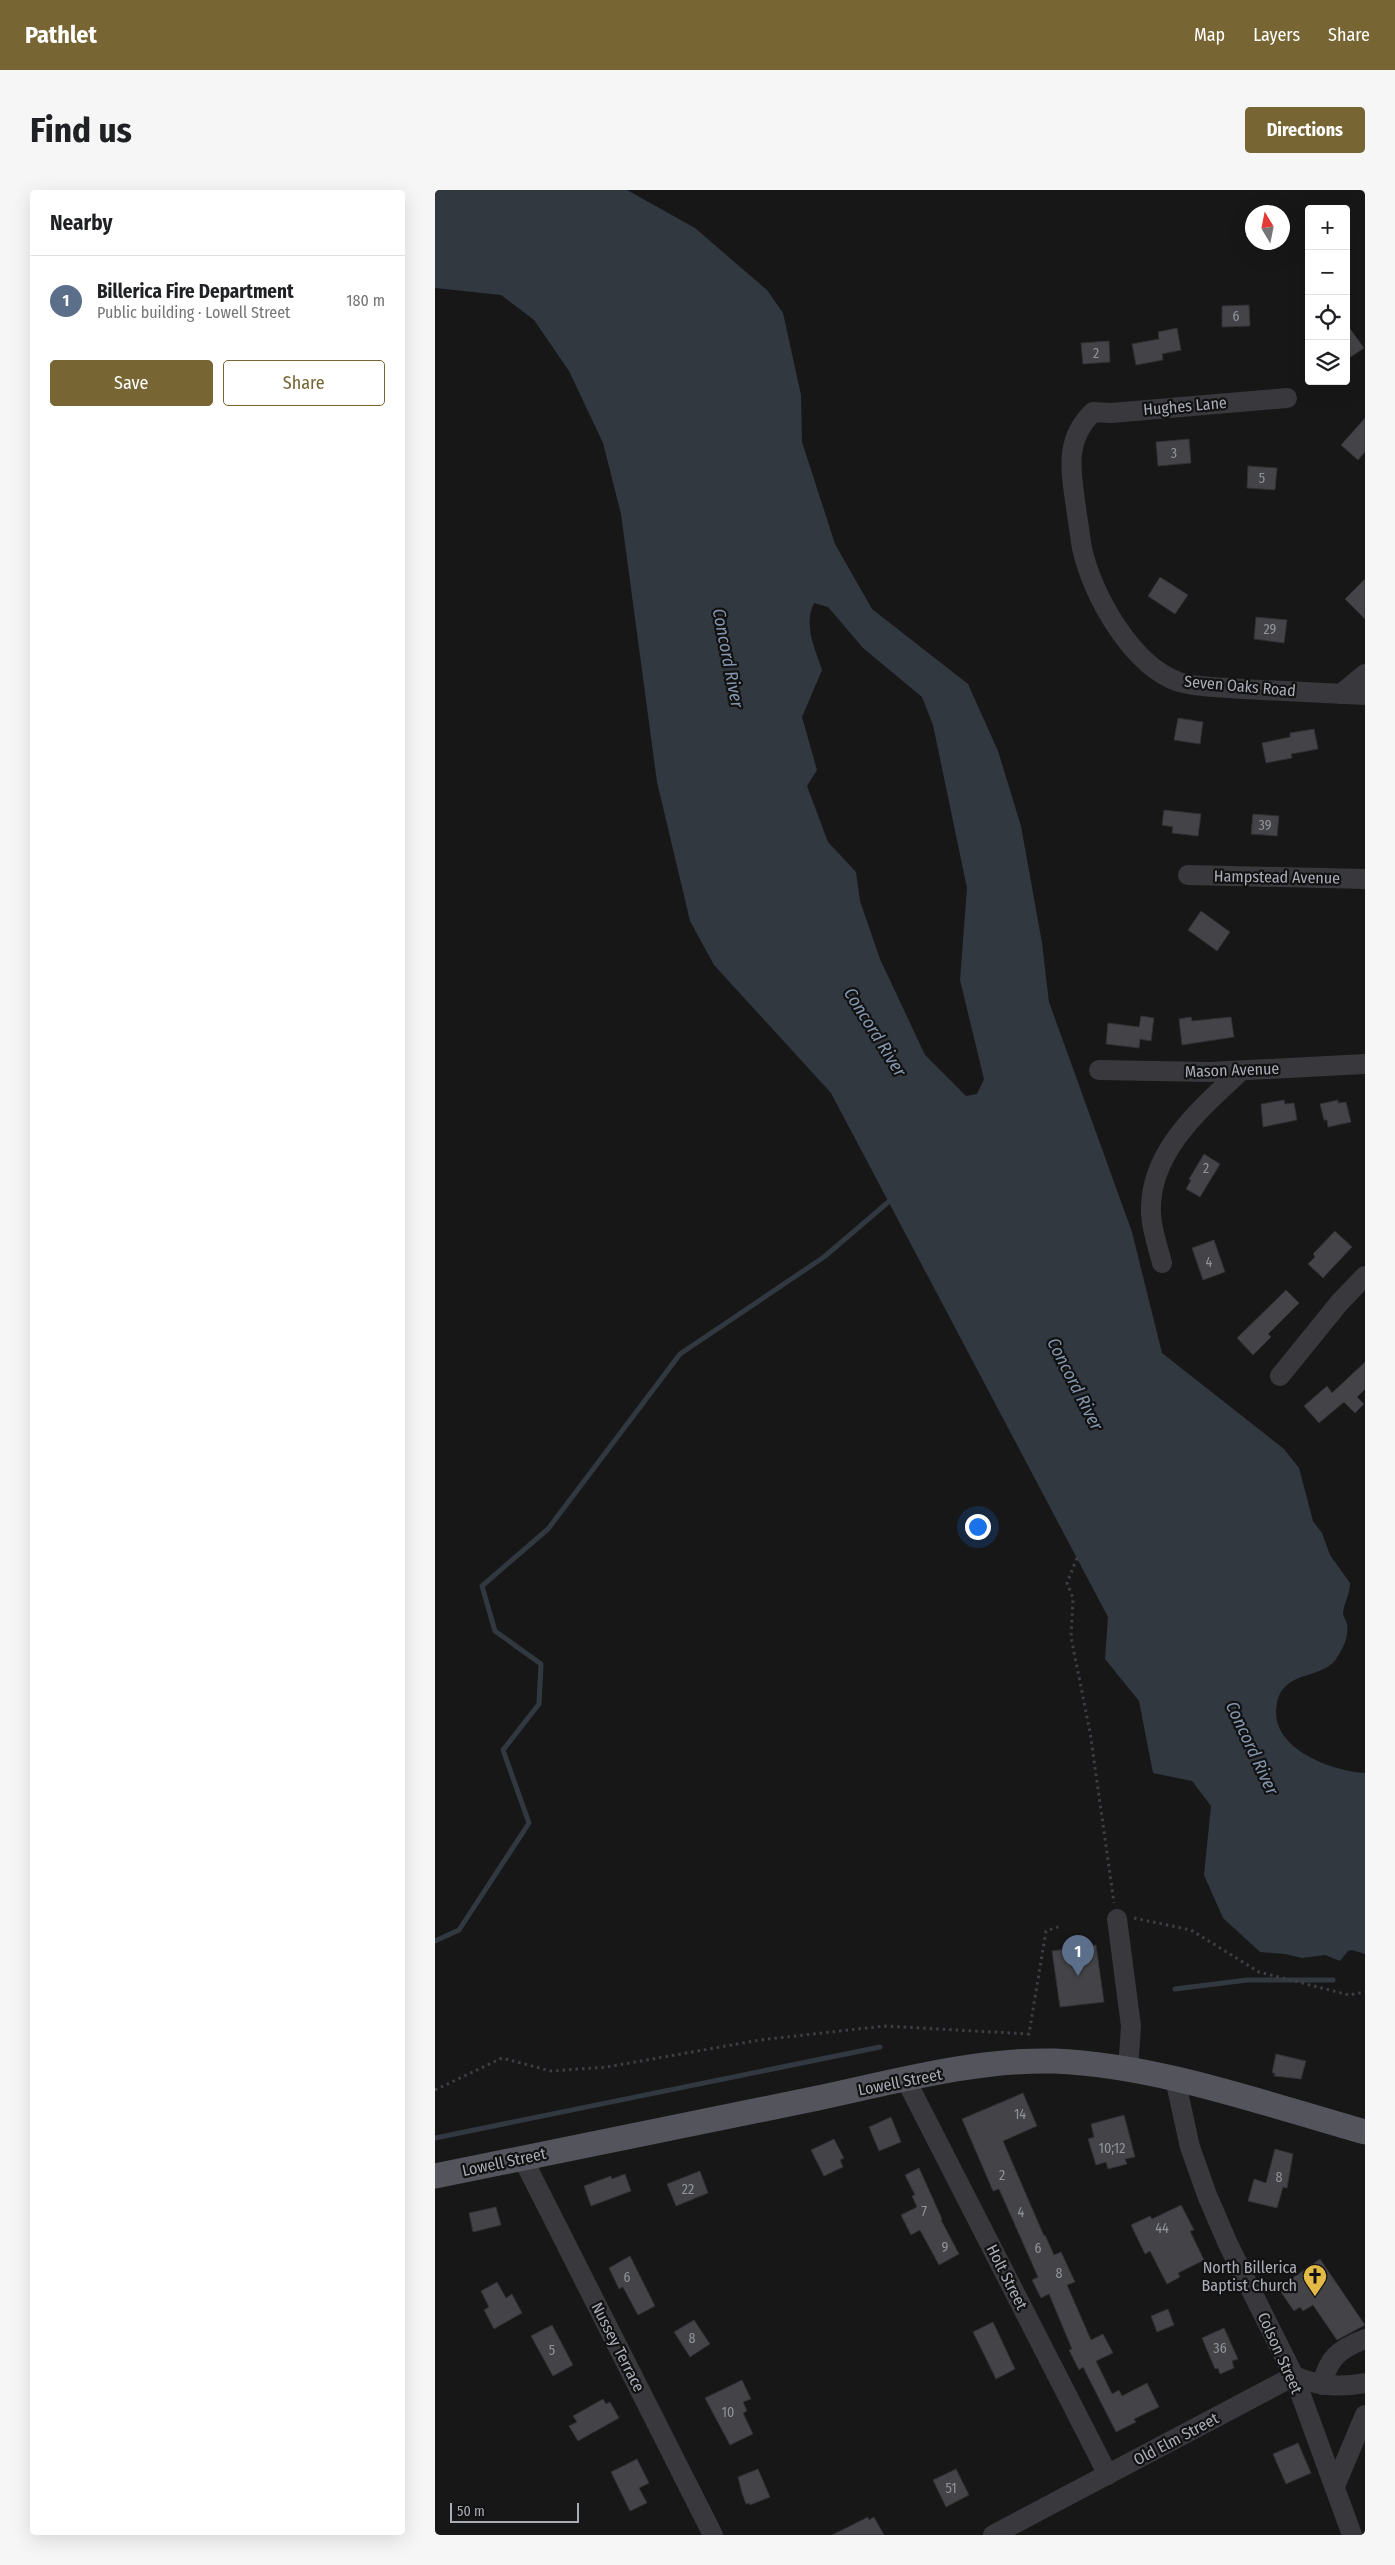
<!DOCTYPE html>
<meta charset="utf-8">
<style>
:root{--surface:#fff;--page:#f6f6f6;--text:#202124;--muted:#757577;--line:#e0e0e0;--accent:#763}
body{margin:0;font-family:"Fira Sans Condensed",sans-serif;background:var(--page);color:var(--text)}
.controls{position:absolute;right:15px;top:15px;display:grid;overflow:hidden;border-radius:5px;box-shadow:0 5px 20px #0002}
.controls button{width:45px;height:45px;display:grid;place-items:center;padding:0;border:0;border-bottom:1px solid var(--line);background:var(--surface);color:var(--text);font:25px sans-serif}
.compass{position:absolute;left:810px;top:15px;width:45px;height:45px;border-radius:50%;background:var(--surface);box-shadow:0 5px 20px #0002;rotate:350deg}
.scale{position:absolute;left:15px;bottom:12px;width:129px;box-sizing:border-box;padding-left:5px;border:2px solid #aaadb7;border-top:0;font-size:14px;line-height:18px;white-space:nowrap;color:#aaadb7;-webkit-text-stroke:4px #121213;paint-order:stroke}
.you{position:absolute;left:542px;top:1336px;width:18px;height:18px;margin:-12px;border:4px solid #fff;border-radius:50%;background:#1a73e8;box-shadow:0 0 0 8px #1a73e833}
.badge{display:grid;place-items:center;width:32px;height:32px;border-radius:50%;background:var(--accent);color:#fff;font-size:16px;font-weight:700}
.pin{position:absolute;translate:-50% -41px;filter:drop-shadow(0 1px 2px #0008)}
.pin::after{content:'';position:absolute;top:26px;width:18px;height:15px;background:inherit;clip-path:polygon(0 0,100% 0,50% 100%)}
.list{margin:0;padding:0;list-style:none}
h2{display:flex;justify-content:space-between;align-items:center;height:65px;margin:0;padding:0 20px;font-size:21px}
h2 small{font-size:16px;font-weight:400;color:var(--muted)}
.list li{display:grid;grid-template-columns:32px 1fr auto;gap:15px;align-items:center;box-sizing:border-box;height:90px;padding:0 20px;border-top:1px solid var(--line)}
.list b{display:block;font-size:19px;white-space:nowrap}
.list p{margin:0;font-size:16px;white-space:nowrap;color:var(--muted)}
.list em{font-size:16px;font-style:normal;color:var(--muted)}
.actions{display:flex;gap:10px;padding:15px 20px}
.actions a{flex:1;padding:11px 0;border:1px solid var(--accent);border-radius:5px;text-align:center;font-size:18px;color:var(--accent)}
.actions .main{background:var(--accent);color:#fff}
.icon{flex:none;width:28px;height:28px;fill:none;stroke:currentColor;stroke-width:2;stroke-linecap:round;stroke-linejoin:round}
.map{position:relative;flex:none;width:930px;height:2345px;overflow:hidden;border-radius:5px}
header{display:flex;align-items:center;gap:30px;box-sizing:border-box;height:70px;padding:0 25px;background:var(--accent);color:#fff}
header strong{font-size:24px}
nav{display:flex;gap:28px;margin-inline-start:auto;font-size:18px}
.intro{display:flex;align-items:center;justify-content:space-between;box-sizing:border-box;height:120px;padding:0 30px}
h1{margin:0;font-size:35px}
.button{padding:12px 22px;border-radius:5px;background:var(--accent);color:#fff;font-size:18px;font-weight:700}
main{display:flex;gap:30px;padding:0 30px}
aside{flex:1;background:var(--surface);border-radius:5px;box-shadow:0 5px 20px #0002}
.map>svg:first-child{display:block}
.water{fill:#313840;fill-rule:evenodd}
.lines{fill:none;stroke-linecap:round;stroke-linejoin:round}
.stream{stroke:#313840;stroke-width:5}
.building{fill:#444448;stroke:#313134}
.path{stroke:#3e3f44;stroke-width:3;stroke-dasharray:2.5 4;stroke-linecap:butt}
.minor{stroke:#38383d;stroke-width:20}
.major{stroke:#54555c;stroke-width:25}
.labels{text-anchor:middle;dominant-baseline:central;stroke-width:4.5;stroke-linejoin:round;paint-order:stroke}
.number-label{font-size:14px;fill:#90939b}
.street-label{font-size:16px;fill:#aaadb7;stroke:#121213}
.poi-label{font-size:16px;fill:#aaadb7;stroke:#121213;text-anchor:end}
.water-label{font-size:18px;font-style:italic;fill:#8497af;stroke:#121213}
</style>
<header>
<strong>Pathlet</strong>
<nav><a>Map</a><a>Layers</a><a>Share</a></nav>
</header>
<div class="intro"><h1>Find us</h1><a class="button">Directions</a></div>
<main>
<aside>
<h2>Nearby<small></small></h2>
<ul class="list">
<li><span class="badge" style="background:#5c6f8a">1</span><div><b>Billerica Fire Department</b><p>Public building · Lowell Street</p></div><em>180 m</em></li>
</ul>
<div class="actions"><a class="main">Save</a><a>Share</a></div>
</aside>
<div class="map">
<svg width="930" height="2345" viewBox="0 0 930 2345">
<rect width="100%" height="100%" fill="#171718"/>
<!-- water -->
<path class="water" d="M0,0H192L260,38L332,100L348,123L366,205L367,252L400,354L437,419L533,494L563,561L586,636L607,753L614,812L697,1042L727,1163L849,1259L864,1278L878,1331L887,1343L895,1365L915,1393C915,1404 909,1413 908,1423C908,1426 911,1430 912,1434C914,1445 909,1457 903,1466C891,1487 863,1481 848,1499C843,1505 842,1512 841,1520C839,1560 897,1581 930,1583V1764L917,1760L913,1761L905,1771L890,1765L867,1768L850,1764L825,1762L788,1728L769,1685L776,1616L757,1591L718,1583L704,1511L670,1469L673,1427L396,903L279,775L255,731L222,592L186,324L168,253L134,181L99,130L66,105L0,98ZM379,413L393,417L428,458L487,507L498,535L532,698L525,790L549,889L542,904L531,906L490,865L445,769L425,711L421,682L393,652L372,596L382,580L367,527L387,480C380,458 368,435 379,413Z"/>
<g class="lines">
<!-- stream -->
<g class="stream">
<polyline points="0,1751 24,1740 94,1633 68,1560 104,1514 106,1474 60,1441 47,1396 113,1339 245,1164 389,1067 458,1008"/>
<polyline points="740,1799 812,1790 898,1790"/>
<polyline points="0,1948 445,1857"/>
</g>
</g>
<!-- building -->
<g class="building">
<polygon points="814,115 815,136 787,137 787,116"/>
<polygon points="911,133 929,158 911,170"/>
<polygon points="742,138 746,160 727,164 728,170 701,175 697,154 724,149 723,142"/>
<polygon points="674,151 675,172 648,174 646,153"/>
<polygon points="930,228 930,262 923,270 906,255"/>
<polygon points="754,249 756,273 723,276 721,252"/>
<polygon points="813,276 842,278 840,300 812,298"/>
<polygon points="725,387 753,405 740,424 713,406"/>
<polygon points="930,389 930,429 910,409"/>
<polygon points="821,427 852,430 849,453 819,449"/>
<polygon points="743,528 768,532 765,554 739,550"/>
<polygon points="879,539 883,559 856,564 857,568 831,573 827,553 855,547 855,543"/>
<polygon points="729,620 766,624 763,646 737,643 738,637 727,635"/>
<polygon points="818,624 844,626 842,646 816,644"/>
<polygon points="766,721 795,742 782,761 753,740"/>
<polygon points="706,826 719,828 716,851 705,849 704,858 671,854 673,833 704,837"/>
<polygon points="756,827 757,831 796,827 799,847 747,855 744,829"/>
<polygon points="849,910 850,914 859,913 862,930 828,937 826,914"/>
<polygon points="903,910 903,913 911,912 916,932 893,937 892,930 889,930 885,914"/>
<polygon points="769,964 785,974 765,1007 751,999 756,990 754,989"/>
<polygon points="900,1041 917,1057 888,1088 873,1074 880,1067 878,1064"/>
<polygon points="779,1050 790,1082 768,1090 757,1058"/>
<polygon points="851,1100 864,1113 833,1144 836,1147 818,1165 802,1148"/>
<polygon points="930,1172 930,1199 922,1207 929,1214 920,1223 909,1212 884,1233 869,1216 892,1196 897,1203"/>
<polygon points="661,1755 669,1812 625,1817 617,1761"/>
<polygon points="841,1864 871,1871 866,1889 839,1886 840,1883 837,1883"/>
<polygon points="588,1903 602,1936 568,1951 609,2046 610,2045 619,2065 626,2062 640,2092 632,2095 656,2150 668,2144 678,2163 661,2171 677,2204 684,2200 687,2206 712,2193 724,2217 699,2229 701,2232 681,2242 648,2177 644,2180 634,2160 637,2159 614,2104 606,2108 597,2090 603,2087 580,2035 564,1999 558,2001 527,1929"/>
<polygon points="689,1925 700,1967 690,1969 692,1974 673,1979 671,1972 661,1975 653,1949 659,1947 656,1934"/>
<polygon points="456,1927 466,1952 444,1961 434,1937"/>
<polygon points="399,1949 409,1968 405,1970 408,1977 389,1986 376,1960"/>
<polygon points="840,1959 858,1964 852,1998 848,1997 842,2018 813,2011 819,1989 831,1993"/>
<polygon points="484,1978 507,2029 506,2030 524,2064 504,2075 485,2040 476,2045 466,2025 482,2017 477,2006 480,2005 470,1985"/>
<polygon points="265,1981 273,2003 241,2016 232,1994"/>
<polygon points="190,1984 196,2001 156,2016 149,1996 176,1986 177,1989"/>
<polygon points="746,2015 759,2040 755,2041 769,2070 743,2083 745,2087 732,2094 715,2061 710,2064 696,2035 715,2026 717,2029"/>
<polygon points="61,2017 66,2035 38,2042 34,2023"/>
<polygon points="195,2066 220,2116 203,2125 188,2097 184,2099 174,2078"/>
<polygon points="885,2069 930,2135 902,2150 878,2115 868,2121 865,2117 859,2121 843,2098"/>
<polygon points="62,2092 71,2108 77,2104 87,2123 59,2139 49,2120 54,2117 46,2101"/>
<polygon points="733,2119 739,2135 722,2142 716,2126"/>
<polygon points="259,2130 275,2154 255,2167 239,2142"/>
<polygon points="558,2132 580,2179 561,2189 538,2142"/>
<polygon points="117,2135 138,2175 118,2186 96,2146"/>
<polygon points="789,2138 803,2169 797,2171 799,2178 785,2184 783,2178 780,2179 767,2148"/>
<polygon points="307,2190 316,2209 308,2212 312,2221 308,2223 318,2244 295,2255 270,2208"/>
<polygon points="168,2209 171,2214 175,2212 184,2228 143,2251 134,2236 142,2232 138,2226"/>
<polygon points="863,2253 876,2283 851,2294 838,2264"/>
<polygon points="202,2269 214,2293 204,2298 212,2313 195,2321 176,2282"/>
<polygon points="323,2279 335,2307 315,2315 314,2313 311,2314 307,2303 303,2287"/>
<polygon points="521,2279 534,2305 511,2317 498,2290"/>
<polygon points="433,2327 434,2330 439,2327 449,2345 397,2345"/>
</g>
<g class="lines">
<!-- path -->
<g class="path">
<polyline points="642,1368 632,1393 638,1408 636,1447 655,1542 679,1713"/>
<polyline points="699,1728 756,1740 824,1782 914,1805 930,1802"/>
<polyline points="0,1900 67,1868 116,1881 172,1877 325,1850 449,1836 594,1844 611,1741 626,1736"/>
</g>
<!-- minor -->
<g class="minor">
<path d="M852,208L676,223L658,222C627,252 637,285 642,325C644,336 645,347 647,358C657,405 697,476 744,492C764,498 789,497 809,499C849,501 890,503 930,505"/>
<polyline points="906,504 930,484"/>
<polyline points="753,685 930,689"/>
<polyline points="664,880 775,882 930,874"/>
<path d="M727,1073C723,1057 717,1041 716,1024C713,963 765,919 806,881"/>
<polyline points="845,1186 905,1112 930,1086"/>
<polyline points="682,1729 696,1836 693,1879"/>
<polyline points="740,1889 755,1957 772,2005 793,2054 859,2186 917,2345"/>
<polyline points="471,1890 673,2285"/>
<polyline points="88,1969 278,2345"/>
<path d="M887,2195C893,2168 904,2159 930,2149"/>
<polyline points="900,2296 930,2225"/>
<path d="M558,2345L859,2186C883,2196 904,2198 930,2193"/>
</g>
<!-- major -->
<path class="major" d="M0,1986C128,1960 256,1934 383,1908C458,1892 542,1869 619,1871C722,1875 830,1914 930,1942"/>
</g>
<!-- icons -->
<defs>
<g id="church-pin" transform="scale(1.25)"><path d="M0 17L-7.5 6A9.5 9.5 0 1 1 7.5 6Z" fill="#e2ba45" stroke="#121213"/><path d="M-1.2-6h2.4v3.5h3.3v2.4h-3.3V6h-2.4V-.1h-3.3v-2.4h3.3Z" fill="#111"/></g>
</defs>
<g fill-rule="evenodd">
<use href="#church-pin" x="880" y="2086"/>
</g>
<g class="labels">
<!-- number labels -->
<g class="number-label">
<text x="801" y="126">6</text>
<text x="661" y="163">2</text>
<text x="739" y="263">3</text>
<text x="827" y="288">5</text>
<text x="835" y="439">29</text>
<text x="830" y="635">39</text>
<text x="771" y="978">2</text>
<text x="774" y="1072">4</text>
<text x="585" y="1924">14</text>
<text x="677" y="1958">10;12</text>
<text x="567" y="1985">2</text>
<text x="844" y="1987">8</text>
<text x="253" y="1999">22</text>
<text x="489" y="2021">7</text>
<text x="586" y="2022">4</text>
<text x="727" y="2038">44</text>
<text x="510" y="2057">9</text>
<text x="603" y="2058">6</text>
<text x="624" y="2083">8</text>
<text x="192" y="2087">6</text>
<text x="257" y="2148">8</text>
<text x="785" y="2158">36</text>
<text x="117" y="2160">5</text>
<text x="293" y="2222">10</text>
<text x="516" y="2298">51</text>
</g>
<!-- street labels -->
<g class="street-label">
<text transform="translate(750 216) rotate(-5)">Hughes Lane</text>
<text transform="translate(805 496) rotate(5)">Seven Oaks Road</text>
<text transform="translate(842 687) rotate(1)">Hampstead Avenue</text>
<text transform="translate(797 880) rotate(-2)">Mason Avenue</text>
<text transform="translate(465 1892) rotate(-11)">Lowell Street</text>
<text transform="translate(69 1972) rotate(-12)">Lowell Street</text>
<text transform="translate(572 2087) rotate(63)">Holt Street</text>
<text transform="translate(183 2157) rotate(63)">Nussey Terrace</text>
<text transform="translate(845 2163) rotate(66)">Colson Street</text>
<text transform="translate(741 2249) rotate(-28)">Old Elm Street</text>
</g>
<!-- poi labels -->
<g class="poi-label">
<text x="862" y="2077">North Billerica<tspan x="862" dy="18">Baptist Church</tspan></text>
</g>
<!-- water labels -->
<g class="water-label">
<text transform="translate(293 468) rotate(79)">Concord River</text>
<text transform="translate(440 842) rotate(58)">Concord River</text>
<text transform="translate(640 1194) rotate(63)">Concord River</text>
<text transform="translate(817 1558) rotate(65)">Concord River</text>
</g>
</g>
</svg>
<div class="controls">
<button>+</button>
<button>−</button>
<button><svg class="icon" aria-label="locate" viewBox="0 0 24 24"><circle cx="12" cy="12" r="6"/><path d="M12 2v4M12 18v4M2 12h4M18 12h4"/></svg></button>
<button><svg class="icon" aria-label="layers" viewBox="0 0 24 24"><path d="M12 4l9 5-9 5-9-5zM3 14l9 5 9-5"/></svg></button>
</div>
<svg class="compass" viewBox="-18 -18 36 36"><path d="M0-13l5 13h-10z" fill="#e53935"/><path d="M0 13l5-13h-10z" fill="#757577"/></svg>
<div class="scale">50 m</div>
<div class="you"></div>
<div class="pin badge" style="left:643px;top:1786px;background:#5c6f8a">1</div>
</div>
</main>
